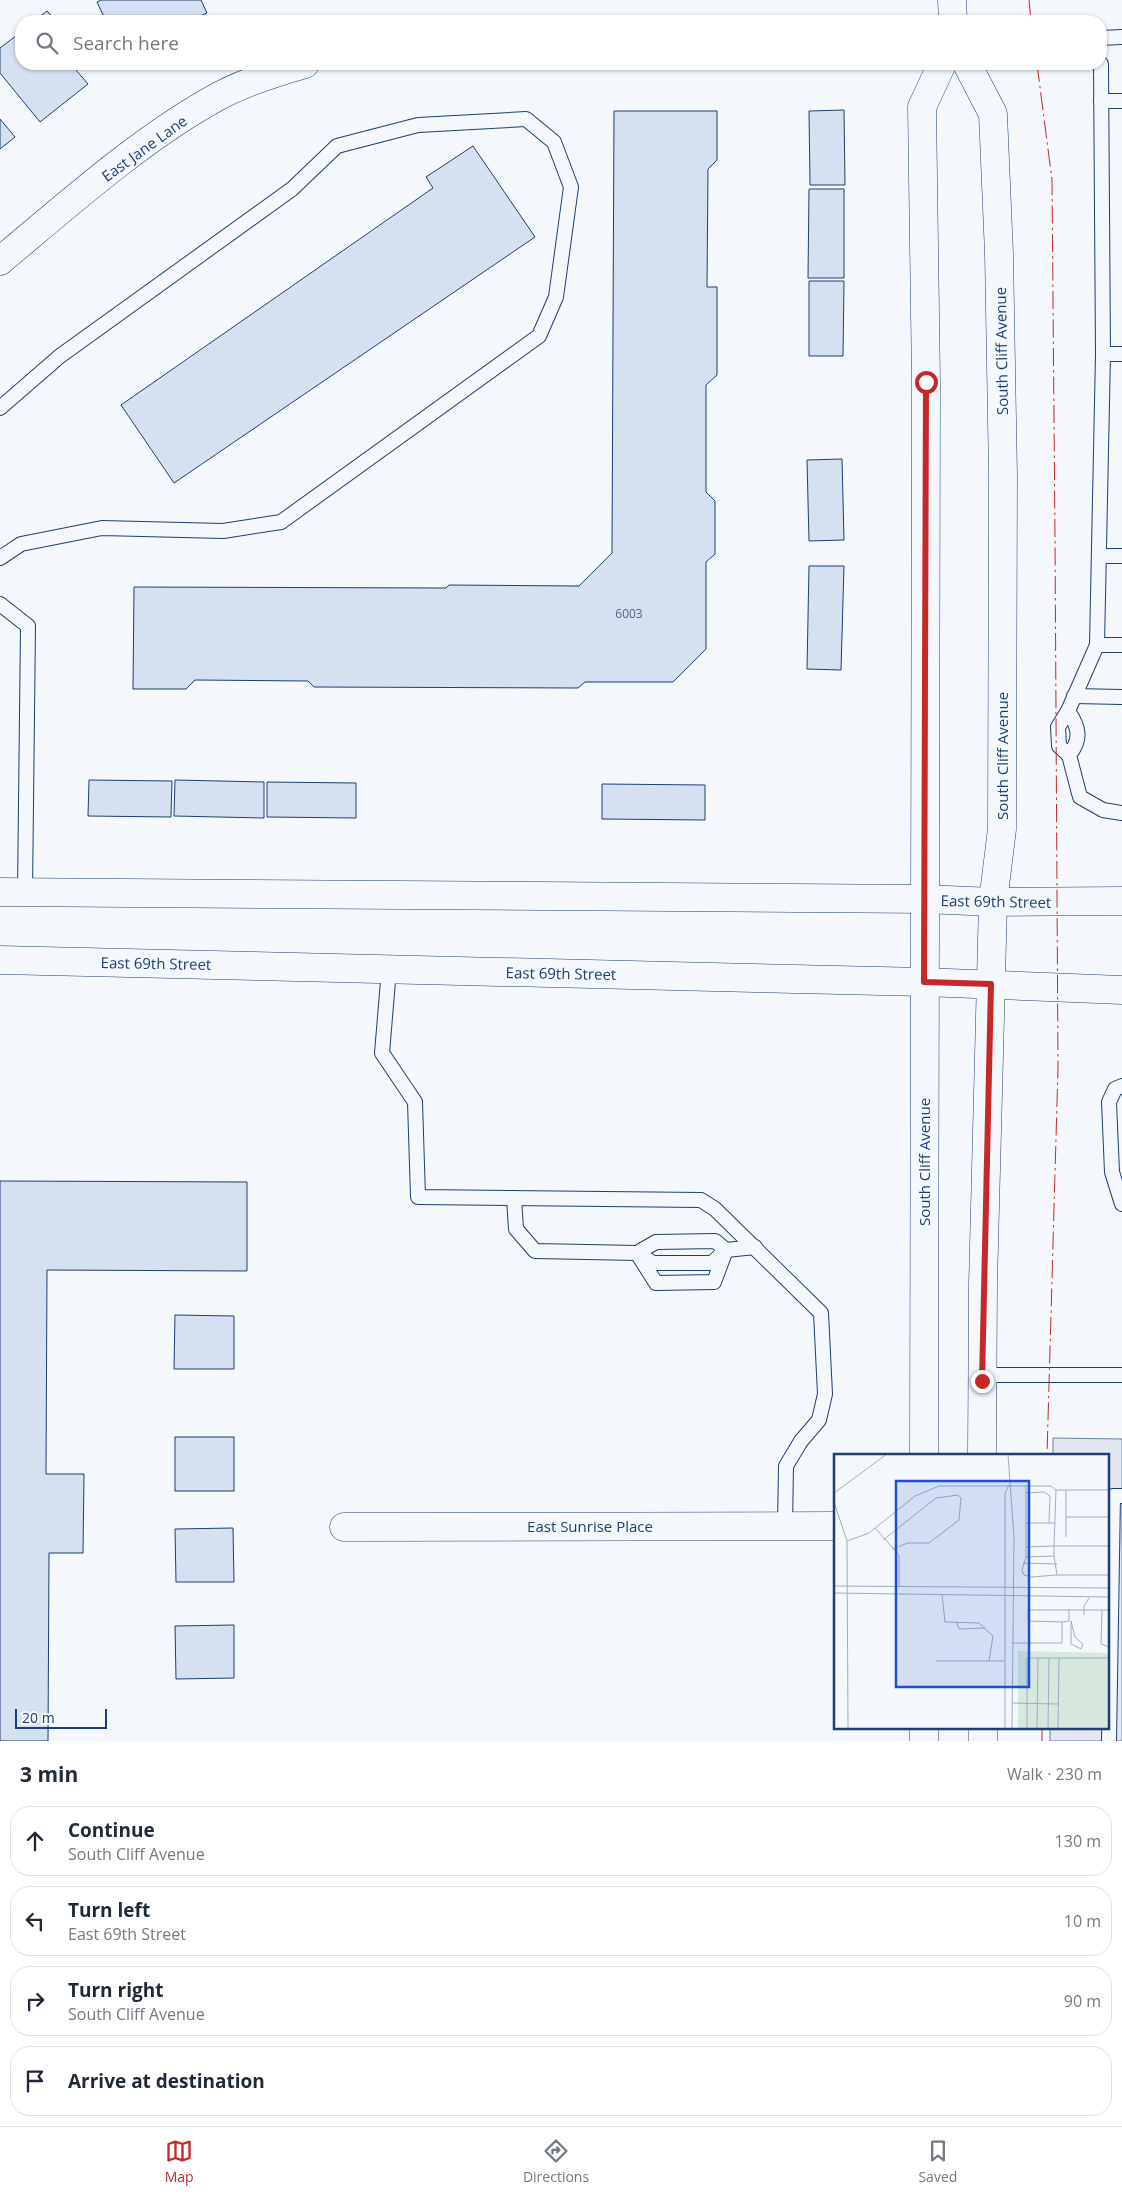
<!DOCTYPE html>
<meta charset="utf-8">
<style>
:root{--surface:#fff;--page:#f6f6f7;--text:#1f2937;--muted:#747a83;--line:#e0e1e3;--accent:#c62828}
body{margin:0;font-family:"Open Sans",sans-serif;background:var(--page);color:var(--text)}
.scale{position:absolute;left:15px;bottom:12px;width:92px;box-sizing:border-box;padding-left:5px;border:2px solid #1d3f73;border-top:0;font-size:14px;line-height:18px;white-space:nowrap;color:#1d3f73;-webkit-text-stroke:4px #f4f7fb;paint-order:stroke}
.stop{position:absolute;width:15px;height:15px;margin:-11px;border:4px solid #c62828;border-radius:50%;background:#fff}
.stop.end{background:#c62828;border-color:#fff;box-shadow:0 1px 5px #0008}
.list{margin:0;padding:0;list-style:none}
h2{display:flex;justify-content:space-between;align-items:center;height:65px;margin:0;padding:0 20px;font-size:21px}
h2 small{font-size:16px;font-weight:400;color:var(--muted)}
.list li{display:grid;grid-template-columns:32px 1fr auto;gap:15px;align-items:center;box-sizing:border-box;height:70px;margin:0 10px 10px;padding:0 10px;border:1px solid var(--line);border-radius:20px}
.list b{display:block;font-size:19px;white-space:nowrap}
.list p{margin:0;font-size:16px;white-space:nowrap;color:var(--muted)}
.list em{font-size:16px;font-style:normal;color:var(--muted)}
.icon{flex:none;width:28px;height:28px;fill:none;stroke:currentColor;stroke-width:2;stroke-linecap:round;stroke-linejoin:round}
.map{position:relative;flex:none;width:1122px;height:1741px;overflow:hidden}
.search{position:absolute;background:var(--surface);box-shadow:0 1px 4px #0004;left:15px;right:15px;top:15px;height:55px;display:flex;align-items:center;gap:12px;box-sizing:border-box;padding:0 18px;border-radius:20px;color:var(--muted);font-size:19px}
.sheet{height:385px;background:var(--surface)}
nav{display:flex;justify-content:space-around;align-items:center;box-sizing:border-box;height:70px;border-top:1px solid var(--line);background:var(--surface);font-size:14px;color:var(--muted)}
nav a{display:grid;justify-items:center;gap:2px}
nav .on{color:var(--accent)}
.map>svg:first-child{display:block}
.parking{fill:#e3e8f0;stroke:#687fa3}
.building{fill:#d5e0f0;stroke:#1d3f73}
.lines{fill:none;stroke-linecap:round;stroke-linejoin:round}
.lane-casing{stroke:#1d3f73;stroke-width:16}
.street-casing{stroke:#1d3f73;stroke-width:29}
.secondary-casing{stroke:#1d3f73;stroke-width:29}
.lane{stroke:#f4f7fb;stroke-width:14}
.street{stroke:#f4f7fb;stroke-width:28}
.secondary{stroke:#f4f7fb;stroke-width:28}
.power{stroke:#c62828;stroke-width:1;stroke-dasharray:18 4 2.5 4;stroke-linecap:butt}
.route{stroke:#c62828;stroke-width:6}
.labels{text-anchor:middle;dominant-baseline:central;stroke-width:4;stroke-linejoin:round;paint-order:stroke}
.number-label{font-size:12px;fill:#4b6792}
.street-label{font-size:15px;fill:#1d3f73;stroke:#f4f7fb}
.inset-road{fill:none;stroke:#9eadc5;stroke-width:1}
.view{fill:#1d4ed8;fill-opacity:0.15;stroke:#1d4ed8;stroke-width:2.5}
.inset-edge{fill:none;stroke:#1d3f73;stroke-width:2.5}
</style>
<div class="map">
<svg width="1122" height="1741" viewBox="0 0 1122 1741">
<rect width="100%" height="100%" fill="#f4f7fb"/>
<!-- parking -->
<polygon class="parking" points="1053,1438 1122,1439 1122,1741 1050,1741 1050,1727 1108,1727 1108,1455 1053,1455"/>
<!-- building -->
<g class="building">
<polygon points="101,0 201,0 207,13 189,21 106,21 97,2"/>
<polygon points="47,11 56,21 34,21"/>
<polygon points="21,32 21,64 84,64 76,70 88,84 40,122 0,73 0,48"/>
<polygon points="844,110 845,185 810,185 809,111"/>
<polygon points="614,111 717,111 717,160 708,169 707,287 717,287 717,375 706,385 706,492 715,501 715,554 706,562 706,649 673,682 585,682 578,688 314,687 308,681 195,680 186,689 133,689 134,587 446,588 449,585 579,586 612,553"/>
<polygon points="0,119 15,137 0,149"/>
<polygon points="473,146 535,237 174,483 121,405 433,188 426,177"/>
<polygon points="809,189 844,189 844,278 808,278"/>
<polygon points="809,281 844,281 843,356 809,356"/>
<polygon points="842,459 844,540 809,541 807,460"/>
<polygon points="809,566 844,566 841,670 807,669"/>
<polygon points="89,780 172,781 171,817 88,816"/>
<polygon points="175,780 264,782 264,818 174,816"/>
<polygon points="267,782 356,783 356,818 267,817"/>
<polygon points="602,784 705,785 705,820 602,819"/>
<polygon points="0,1181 247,1182 247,1271 47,1270 46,1474 84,1474 83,1553 49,1553 48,1741 0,1741"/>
<polygon points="175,1315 234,1316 234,1369 174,1369"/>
<rect x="175" y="1437" width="59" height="54"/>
<polygon points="233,1528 234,1582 176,1582 175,1529"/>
<polygon points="234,1625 234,1678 176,1679 175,1626"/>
</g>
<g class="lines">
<!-- lane casing -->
<g class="lane-casing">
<g id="lane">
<polyline points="1101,38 1122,37"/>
<polyline points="1101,64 1103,354 1122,354"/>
<polyline points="1101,101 1122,101"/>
<polyline points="0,408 60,356 292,189 337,146 418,125 526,119 554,142 571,187 556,297 539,336 281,522 223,531 102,528 21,544 0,558"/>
<polyline points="1099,556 1122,556"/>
<polyline points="0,604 28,626 25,892"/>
<polyline points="1097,645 1103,354"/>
<path d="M1122,645H1097L1068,711C1079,727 1082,739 1069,755L1080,797L1103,810L1122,813"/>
<polyline points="1074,696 1122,697"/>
<polyline points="1068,711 1058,727 1059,746 1069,755"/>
<polyline points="389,969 382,1053 415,1102 418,1197 701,1200 715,1209 821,1313 825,1394 819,1420 801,1441 786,1466 785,1526"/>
<polyline points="1122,1086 1115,1089 1109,1102 1112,1172 1122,1204"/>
<polyline points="514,1198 516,1229 535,1251 637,1253 653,1263 712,1263 726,1250 755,1247"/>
<polygon points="715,1241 726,1250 714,1282 656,1283 637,1253 656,1242"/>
<polyline points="982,1375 1122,1375"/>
<polyline points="1109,1741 1113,1496 1122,1496"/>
</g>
</g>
<!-- street casing -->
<g class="street-casing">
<g id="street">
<path d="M0,261C67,205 143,137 219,96C245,82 277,72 305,64"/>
<polyline points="344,1527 836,1526"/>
</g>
</g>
<!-- secondary casing -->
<g class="secondary-casing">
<g id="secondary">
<polyline points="952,0 953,21"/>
<polyline points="967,64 993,114 999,254 1003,475 1002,829 993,902 983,1284 982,1455"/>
<polyline points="0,892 924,899 993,902 1122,901"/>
<polyline points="0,960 924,982 1122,990"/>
<polyline points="924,1455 926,382 922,107 942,64"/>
<polyline points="983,1727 983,1741"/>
<polyline points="924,1741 924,1727"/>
</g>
</g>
<!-- lane -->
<use href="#lane" class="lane"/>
<!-- street -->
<use href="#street" class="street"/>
<!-- secondary -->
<use href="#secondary" class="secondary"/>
<!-- power -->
<g class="power">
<polyline points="1029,0 1031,21"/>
<polyline points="1037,64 1052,180 1055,537 1058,1068 1047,1455"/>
<polyline points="1042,1741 1042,1727"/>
</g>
</g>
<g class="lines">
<!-- route -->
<polyline class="route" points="926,382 924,982 991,984 982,1381"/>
</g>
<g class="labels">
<!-- number labels -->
<g class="number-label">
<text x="629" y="613">6003</text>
</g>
<!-- street labels -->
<g class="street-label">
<text transform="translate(144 148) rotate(-36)">East Jane Lane</text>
<text transform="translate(1001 351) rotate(-91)">South Cliff Avenue</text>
<text transform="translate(1002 756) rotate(-90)">South Cliff Avenue</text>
<text transform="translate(996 901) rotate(1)">East 69th Street</text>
<text transform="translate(156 963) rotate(1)">East 69th Street</text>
<text transform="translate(561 973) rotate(1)">East 69th Street</text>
<text transform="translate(924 1162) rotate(-90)">South Cliff Avenue</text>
<text x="590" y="1526">East Sunrise Place</text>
</g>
</g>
<!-- overview -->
<g transform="translate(834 1454)">
<rect width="275" height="275" fill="#f4f7fb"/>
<path d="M184,197L275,199V275H184Z" fill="#d7e8df"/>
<path class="inset-road" d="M174,0L180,83L178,275M192,31V69H221M222,36H275M232,36V63M0,39L53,0M192,39L210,38L216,42L215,69M0,48L13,87L14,275M41,74L65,101V132M232,83V63H275M49,86L102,44L124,41L127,44L125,66L95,89H74L58,95M13,87L35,79L81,42L105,32H217L222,36L220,92L192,93M275,92H220V102L223,121H275M220,102L192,103L188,116L190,121L197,123L223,121M192,103V69M189,109L223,110M0,132L275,134M0,139L275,143M108,141L111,168L145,169L159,182L155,207M275,156H268L267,190L275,193M250,161V152L255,144M194,167L228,168V189H195M237,167L241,183L249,190L247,195L237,190ZM228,168L235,167V155M123,169L125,175L151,174M178,189H195L194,156H268M102,207H171M178,249L224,250M171,275V39L175,31M193,275V204H275M203,275L204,204M214,275L215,204M224,275L225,204"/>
<path class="view" d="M62,27H195V233H62Z"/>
<rect width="275" height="275" class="inset-edge"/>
</g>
</svg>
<div class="scale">20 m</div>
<div class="stop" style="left:926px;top:382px"></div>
<div class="stop end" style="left:982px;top:1381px"></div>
<div class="search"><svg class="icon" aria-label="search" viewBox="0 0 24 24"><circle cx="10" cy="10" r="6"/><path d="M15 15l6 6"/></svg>Search here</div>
</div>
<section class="sheet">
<h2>3 min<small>Walk · 230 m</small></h2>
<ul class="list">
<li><svg class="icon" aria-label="ahead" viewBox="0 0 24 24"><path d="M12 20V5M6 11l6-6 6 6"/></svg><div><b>Continue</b><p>South Cliff Avenue</p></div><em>130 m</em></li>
<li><svg class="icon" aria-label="left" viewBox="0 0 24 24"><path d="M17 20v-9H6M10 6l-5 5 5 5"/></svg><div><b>Turn left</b><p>East 69th Street</p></div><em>10 m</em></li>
<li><svg class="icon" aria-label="right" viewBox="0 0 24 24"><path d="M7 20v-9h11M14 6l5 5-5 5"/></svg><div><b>Turn right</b><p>South Cliff Avenue</p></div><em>90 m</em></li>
<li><svg class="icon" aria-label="arrive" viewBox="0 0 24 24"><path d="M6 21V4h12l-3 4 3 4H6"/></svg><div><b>Arrive at destination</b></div></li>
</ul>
</section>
<nav>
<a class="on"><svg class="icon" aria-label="map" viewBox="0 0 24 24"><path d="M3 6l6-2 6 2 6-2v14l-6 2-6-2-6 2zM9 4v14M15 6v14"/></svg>Map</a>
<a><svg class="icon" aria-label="directions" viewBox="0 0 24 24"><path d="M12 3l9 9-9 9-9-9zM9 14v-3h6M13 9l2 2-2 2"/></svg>Directions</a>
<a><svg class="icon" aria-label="saved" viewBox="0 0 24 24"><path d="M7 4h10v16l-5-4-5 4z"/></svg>Saved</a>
</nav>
